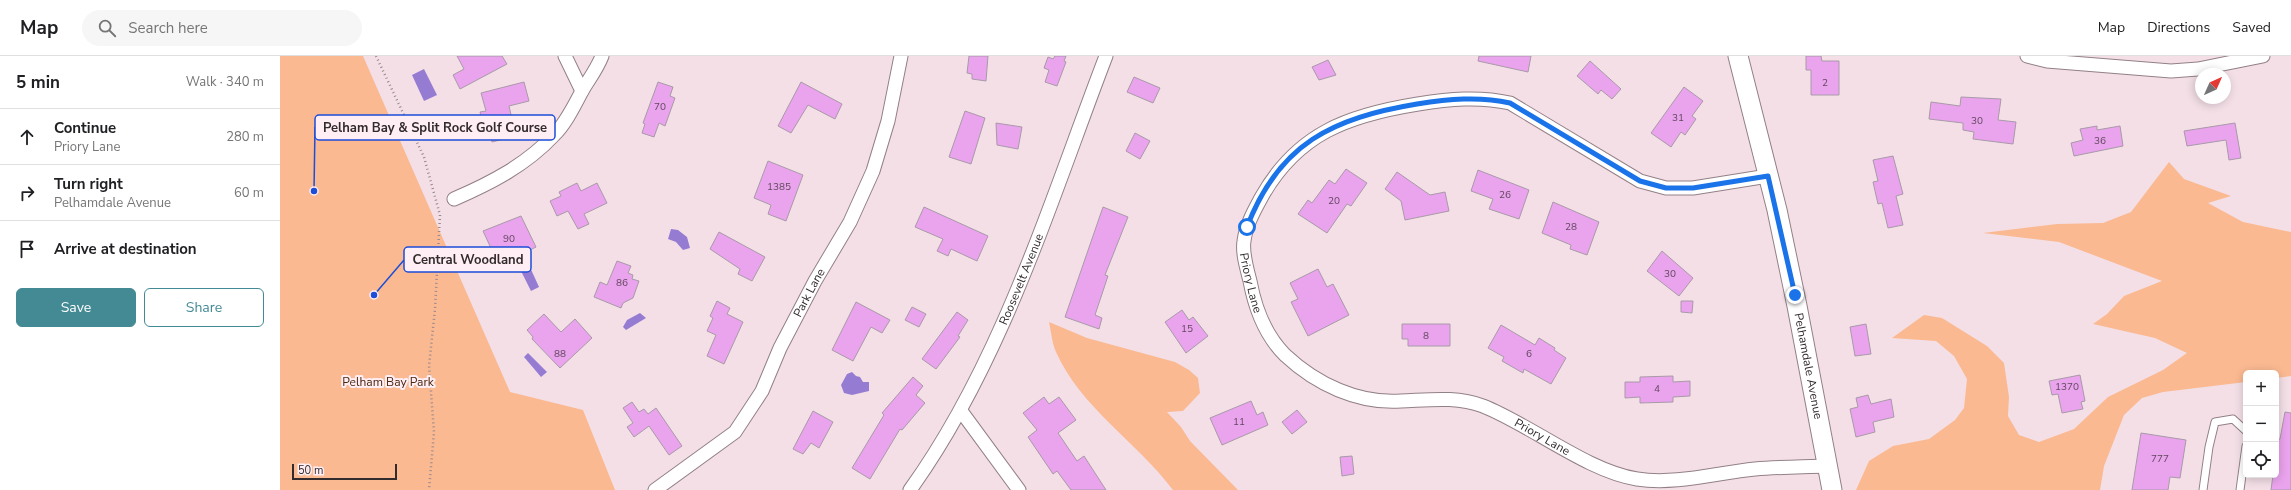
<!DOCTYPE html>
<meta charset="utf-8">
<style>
:root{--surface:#fff;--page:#f6f6f6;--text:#202124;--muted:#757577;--line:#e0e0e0;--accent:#448a95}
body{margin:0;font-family:"Nunito Sans",sans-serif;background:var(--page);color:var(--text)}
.controls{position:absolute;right:12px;bottom:12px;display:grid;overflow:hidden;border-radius:6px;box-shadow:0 2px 10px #0003}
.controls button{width:36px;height:36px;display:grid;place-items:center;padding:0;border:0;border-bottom:1px solid var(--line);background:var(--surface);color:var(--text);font:20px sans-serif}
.compass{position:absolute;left:1915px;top:12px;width:36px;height:36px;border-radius:50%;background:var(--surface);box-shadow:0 2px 10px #0003;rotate:45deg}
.scale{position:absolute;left:12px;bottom:10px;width:105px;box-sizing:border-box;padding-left:4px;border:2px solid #322b2d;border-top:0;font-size:11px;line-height:14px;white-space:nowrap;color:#322b2d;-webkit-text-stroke:3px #ffeef4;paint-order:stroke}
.stop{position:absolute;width:12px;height:12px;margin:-9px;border:3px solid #1a73e8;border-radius:50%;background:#fff}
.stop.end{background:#1a73e8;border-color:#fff;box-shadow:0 1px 4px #0008}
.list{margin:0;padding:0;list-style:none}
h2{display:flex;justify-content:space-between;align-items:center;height:52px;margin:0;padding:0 16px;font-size:17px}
h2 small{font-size:13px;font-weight:400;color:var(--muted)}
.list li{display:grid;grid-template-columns:26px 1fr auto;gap:12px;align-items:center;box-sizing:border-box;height:56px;padding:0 16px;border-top:1px solid var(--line)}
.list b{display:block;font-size:15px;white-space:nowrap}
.list p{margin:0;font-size:13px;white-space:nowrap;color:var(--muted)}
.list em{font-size:13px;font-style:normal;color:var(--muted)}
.actions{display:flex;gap:8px;padding:12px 16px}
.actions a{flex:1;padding:9px 0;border:1px solid var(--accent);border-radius:6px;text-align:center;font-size:14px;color:var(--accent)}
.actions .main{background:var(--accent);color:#fff}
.icon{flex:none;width:22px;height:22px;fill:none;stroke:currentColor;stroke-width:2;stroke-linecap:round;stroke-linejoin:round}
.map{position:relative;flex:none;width:2011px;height:434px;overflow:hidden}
header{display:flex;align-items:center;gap:24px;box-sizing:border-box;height:56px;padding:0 20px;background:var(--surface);border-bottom:1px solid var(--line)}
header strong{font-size:19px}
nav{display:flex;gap:22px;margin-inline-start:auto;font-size:14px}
.search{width:280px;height:36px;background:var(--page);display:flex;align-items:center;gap:10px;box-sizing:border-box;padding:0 14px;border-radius:22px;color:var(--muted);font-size:15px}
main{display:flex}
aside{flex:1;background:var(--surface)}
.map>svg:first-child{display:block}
.green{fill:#fab991}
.water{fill:#957cd2}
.building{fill:#eaa3ed;stroke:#a89aa8}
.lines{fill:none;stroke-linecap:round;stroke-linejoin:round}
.lane-casing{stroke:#938086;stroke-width:9}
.street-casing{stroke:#938086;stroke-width:15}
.secondary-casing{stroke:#938086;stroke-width:21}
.path{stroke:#98898f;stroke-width:2.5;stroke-dasharray:1 3;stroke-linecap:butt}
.lane{stroke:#fff;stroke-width:7}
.street{stroke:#fff;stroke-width:13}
.secondary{stroke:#fff;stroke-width:19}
.route{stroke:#1a73e8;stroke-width:5}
.labels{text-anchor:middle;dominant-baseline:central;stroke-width:4;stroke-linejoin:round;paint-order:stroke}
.number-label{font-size:10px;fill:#60495d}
.street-label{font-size:12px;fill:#322b2d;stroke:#ffeef4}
.park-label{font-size:12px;fill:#49260e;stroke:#ffeef4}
.leader{fill:none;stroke:#1d4ed8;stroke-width:1.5}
.callout-dot{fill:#1d4ed8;stroke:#ffeef4;stroke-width:1.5}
.callout{fill:#ffeef4;stroke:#1d4ed8;stroke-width:1.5}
.callout-label{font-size:13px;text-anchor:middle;font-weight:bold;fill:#322b2d}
</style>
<header>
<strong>Map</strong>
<div class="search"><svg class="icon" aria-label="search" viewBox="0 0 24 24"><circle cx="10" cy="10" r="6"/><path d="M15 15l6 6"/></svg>Search here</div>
<nav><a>Map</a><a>Directions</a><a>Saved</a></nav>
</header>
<main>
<aside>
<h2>5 min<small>Walk · 340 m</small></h2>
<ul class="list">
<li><svg class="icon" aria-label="ahead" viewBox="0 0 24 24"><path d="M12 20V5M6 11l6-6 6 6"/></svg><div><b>Continue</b><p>Priory Lane</p></div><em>280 m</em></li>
<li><svg class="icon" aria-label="right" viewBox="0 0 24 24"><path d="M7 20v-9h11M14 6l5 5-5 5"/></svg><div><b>Turn right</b><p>Pelhamdale Avenue</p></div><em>60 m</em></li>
<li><svg class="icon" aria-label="arrive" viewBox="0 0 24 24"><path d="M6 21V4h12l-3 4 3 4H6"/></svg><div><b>Arrive at destination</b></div></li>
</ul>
<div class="actions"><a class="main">Save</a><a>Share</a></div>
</aside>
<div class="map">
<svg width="2011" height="434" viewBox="0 0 2011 434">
<rect width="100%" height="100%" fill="#f4dfe7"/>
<!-- green -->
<g class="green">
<polygon points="0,0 83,0 230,336 303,354 335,434 0,434"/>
<polygon points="1889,106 1904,123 1951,140 1928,147 1963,166 2011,176 2011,320 1996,322 1996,317 1966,317 1966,326 1883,336 1862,342 1844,359 1824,410 1820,434 1576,434 1589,405 1613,390 1649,383 1675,364 1684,352 1687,323 1674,300 1656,285 1612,282 1644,259 1662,262 1707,290 1724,307 1729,341 1728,360 1739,379 1759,386 1794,373 1828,341 1883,314 1907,297 1875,282 1813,268 1827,258 1844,240 1882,225 1779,186 1703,177 1777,168 1823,167 1851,156"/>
<path d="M769,266L807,282L895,306L909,314L918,322L920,337L903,355L887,356L901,371L910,385L958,434H893C857,386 801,352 776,296C772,287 771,275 769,266Z"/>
</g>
<!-- water -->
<g class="water">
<polygon points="144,13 157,39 144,45 132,19"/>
<polygon points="391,173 398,174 407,181 410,192 403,194 396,186 388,183"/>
<polygon points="249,209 259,231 251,235 240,213"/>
<polygon points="360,257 366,262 346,274 343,271 347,264"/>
<polygon points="248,297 267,316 261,321 244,301"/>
<polygon points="572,316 576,320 580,321 583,326 589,326 589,335 572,339 564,337 561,329 567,318"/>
</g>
<!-- building -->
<g class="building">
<polygon points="177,0 222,0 227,8 180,33 173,19 184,13"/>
<polygon points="689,0 708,0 706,25 692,23 692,18 687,17"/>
<polygon points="775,0 786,0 784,5 786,6 777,30 765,26 769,14 764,12 768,1 773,3"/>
<polygon points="1199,0 1251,0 1248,16 1198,5"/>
<polygon points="1526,0 1541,0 1542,5 1559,5 1559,39 1531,39 1531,14 1526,14"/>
<polygon points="1048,4 1056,19 1039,24 1032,11"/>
<polygon points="1310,5 1341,33 1332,43 1321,34 1318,38 1297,20"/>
<polygon points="854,21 880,32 873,47 847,36"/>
<polygon points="244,26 249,45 229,50 236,80 212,86 208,70 204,71 200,56 206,55 201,37"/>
<polygon points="378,26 393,31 390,40 395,42 385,70 379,67 374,81 362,77 365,68 363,67"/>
<polygon points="521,26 562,48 555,63 528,49 511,77 498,70"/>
<polygon points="1404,31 1423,45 1412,60 1416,63 1405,79 1401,76 1391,91 1371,77"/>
<polygon points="1681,41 1721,43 1718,64 1736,66 1733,88 1693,83 1694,76 1683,74 1683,67 1649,63 1651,46 1680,50"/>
<polygon points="685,55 705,62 691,108 669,101"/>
<polygon points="716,67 742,71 738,93 717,89"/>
<polygon points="1955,67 1961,102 1949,104 1946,84 1907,90 1904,75"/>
<polygon points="1817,70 1817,74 1840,70 1843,90 1794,100 1791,87 1803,84 1800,73"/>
<polygon points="855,77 870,85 860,103 846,95"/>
<polygon points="1613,100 1623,138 1616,140 1623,169 1608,172 1602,147 1598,148 1593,126 1598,125 1593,104"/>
<polygon points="488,105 523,119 506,165 488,158 491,149 474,142"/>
<polygon points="1066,113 1087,127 1071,150 1067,148 1047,177 1018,158 1028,144 1032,147 1049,124 1055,128"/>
<polygon points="1198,114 1249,134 1239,163 1209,153 1213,143 1191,135"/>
<polygon points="1117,116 1150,139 1165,136 1169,155 1125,164 1121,145 1105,133"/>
<polygon points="297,127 301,135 317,127 327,147 304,158 309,168 298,173 288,155 277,160 270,145 281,140 279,136"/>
<polygon points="1273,146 1319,166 1307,199 1290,193 1291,189 1262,177"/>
<polygon points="644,151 708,180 697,205 671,193 668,200 657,195 663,183 635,171"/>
<polygon points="823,151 848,161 825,219 828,220 815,259 822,262 819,273 785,261"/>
<polygon points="241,160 256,191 244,197 241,191 216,203 203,175"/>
<polygon points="439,176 485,201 472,225 458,218 460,213 430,193"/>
<polygon points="1382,195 1413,222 1399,240 1367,215"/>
<polygon points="337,205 351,210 348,217 353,219 352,223 359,225 353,242 343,247 341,252 314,241 320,226 327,229"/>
<polygon points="1038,213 1047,231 1053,228 1069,259 1028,280 1011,246 1018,243 1010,227"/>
<polygon points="437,245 450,252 447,258 463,266 444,308 427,300 436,279 427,275 433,262 430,260"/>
<polygon points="1401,245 1413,245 1412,257 1401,256"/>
<polygon points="576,246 610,264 602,277 591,271 573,305 552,294"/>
<polygon points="632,251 646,258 639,271 625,264"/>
<polygon points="902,254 909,264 913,261 928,280 906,297 885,266"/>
<polygon points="677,256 688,264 678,280 680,281 656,313 642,303"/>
<polygon points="264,258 281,276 295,263 312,282 280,312 252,283 253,281 247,274"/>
<polygon points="1122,268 1170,268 1170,290 1128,290 1128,283 1122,283"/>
<polygon points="1586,268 1591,298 1575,300 1570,271"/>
<polygon points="1221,269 1255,289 1259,282 1275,292 1274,294 1286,302 1271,328 1244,313 1243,317 1222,305 1224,301 1208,292"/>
<polygon points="1800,319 1805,345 1801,346 1803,353 1782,357 1778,338 1772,339 1769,325"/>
<polygon points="1393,320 1393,326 1410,325 1410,340 1393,341 1393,346 1360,347 1360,341 1345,342 1345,326 1360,326 1360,321"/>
<polygon points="633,321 643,330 636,339 645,347 622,374 620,373 590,423 572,412 604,359 602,357"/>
<polygon points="1588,339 1591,348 1611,343 1614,361 1593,366 1595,376 1576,381 1570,353 1578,351 1576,342"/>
<polygon points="764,341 769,348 779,341 796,364 778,377 797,405 804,400 826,434 791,434 777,415 773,418 748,381 757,374 743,357"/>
<polygon points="971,345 977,359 983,356 988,369 942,389 930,362"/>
<polygon points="352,346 359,356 364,353 368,358 376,352 402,390 389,399 369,370 354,381 347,371 353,367 343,352"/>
<polygon points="1017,354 1027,366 1012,378 1002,366"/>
<polygon points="533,355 553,366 539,392 531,387 523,398 513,393"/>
<polygon points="2005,356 2011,357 2011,434 1991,434 1993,419 1996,419 1996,383 2000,383"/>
<polygon points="1861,377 1906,384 1900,422 1890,421 1888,434 1852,434"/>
<polygon points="1072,400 1074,418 1062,420 1060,401"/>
</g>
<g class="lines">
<!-- lane casing -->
<g class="lane-casing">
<g id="lane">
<polyline points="1923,434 1929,391 1935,366 1953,363 1966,375"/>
<polyline points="1960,434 1966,390"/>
</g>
</g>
<!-- street casing -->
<g class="street-casing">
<g id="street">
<polyline points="285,0 302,35"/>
<polyline points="1747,0 1767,5 1891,15 1918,13 1983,0"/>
<path id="s1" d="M1488,120L1413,132H1386L1360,125L1230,47C1199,40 1169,43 1138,48C1069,59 1017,77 981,142C974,155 966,169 964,185C962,197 967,213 970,225C975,252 985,279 1005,299C1036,328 1078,348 1121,345C1149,344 1176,340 1203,350C1251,369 1307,415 1357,423C1395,429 1436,417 1475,413C1498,411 1523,411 1547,410"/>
<path d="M174,143C211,127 246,109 274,79C286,67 294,50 302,35C309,23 317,13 322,0"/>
<polyline points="681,355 739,434"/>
<path id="s2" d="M375,434L455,376L482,335L500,292L535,225L570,166L593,115L608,65L621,0"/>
<path id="s3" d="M630,434C722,306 770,146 826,0"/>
</g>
</g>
<!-- secondary casing -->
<g class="secondary-casing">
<g id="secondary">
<path id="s4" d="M1458,0L1497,154L1517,250L1552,434"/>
</g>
</g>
<!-- path -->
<polyline class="path" points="96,0 144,101 160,159 155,253 149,310 154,376 149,434"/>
<!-- lane -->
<use href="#lane" class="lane"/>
<!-- street -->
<use href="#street" class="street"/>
<!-- secondary -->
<use href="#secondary" class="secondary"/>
</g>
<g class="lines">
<!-- route -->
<path class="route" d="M967,171C999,87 1053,62 1137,48C1168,43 1199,40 1230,47L1360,125L1386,132H1413L1488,120L1515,239"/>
</g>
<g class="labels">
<!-- number labels -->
<g class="number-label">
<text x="1545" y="27">2</text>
<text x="380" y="51">70</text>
<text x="1398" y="62">31</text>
<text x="1697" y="65">30</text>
<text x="1820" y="85">36</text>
<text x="499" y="131">1385</text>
<text x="1225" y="139">26</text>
<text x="1054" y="145">20</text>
<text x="1291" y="171">28</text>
<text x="229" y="183">90</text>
<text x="1390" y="218">30</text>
<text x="342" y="227">86</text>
<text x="907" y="273">15</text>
<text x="1146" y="280">8</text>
<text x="280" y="298">88</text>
<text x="1249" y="298">6</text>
<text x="1787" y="331">1370</text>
<text x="1377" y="333">4</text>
<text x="959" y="366">11</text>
<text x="1880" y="403">777</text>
</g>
<!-- street labels -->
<g class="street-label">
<text stroke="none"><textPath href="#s3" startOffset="239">Roosevelt Avenue</textPath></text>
<text stroke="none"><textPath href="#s1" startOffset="654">Priory Lane</textPath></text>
<text stroke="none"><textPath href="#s2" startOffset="257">Park Lane</textPath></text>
<text stroke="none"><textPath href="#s4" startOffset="318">Pelhamdale Avenue</textPath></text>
<text stroke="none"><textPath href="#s1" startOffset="1013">Priory Lane</textPath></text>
</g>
<!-- park labels -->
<g class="park-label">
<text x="108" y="326">Pelham Bay Park</text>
</g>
</g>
<!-- callouts -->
<path class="leader" d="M34 135L35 71M94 239L124 204"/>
<g class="callout-dot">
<circle cx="34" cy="135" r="4"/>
<circle cx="94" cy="239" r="4"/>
</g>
<g class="callout">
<rect x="35" y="59" width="240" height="25" rx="4"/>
<rect x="124" y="191" width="127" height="25" rx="4"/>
</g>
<g class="callout-label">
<text x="155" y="76">Pelham Bay &amp; Split Rock Golf Course</text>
<text x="188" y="208">Central Woodland</text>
</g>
</svg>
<div class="controls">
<button>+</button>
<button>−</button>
<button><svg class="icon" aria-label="locate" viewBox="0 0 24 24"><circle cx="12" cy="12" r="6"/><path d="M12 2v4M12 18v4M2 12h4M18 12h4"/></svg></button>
</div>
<svg class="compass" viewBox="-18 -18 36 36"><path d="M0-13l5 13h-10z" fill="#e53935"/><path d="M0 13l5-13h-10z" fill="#757577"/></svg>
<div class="scale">50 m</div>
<div class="stop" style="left:967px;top:171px"></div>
<div class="stop end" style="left:1515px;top:239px"></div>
</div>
</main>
